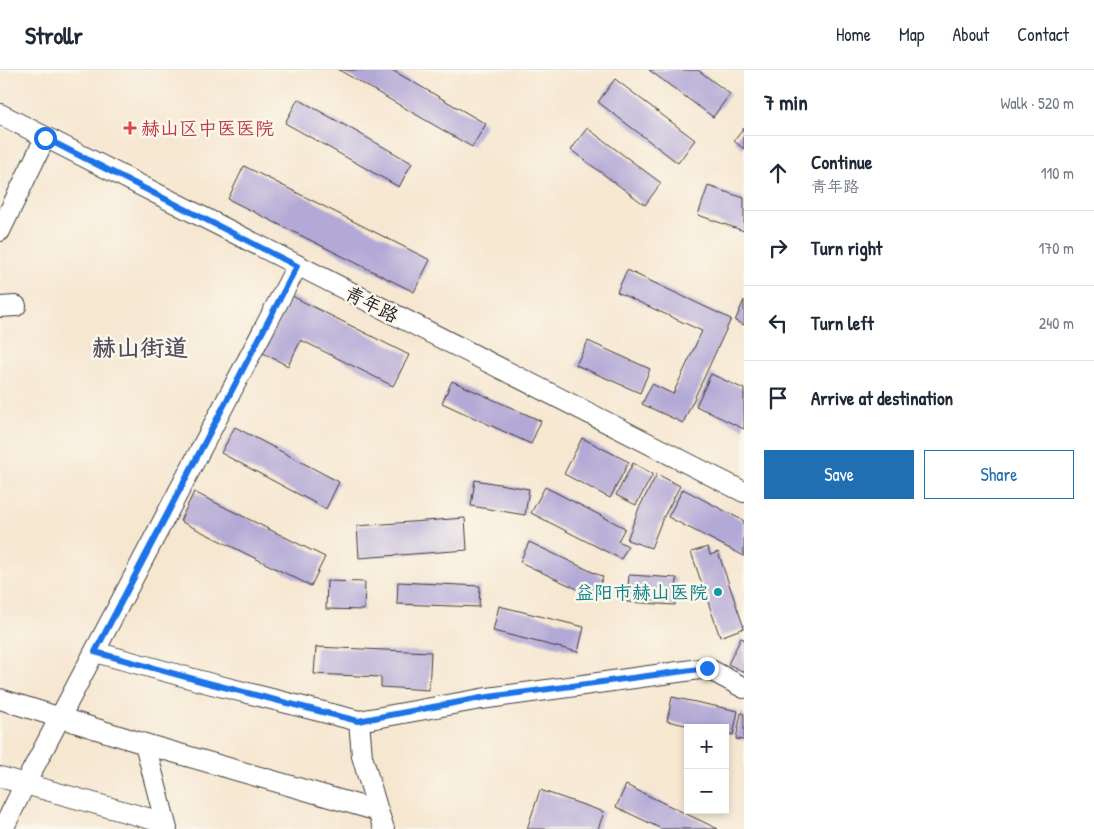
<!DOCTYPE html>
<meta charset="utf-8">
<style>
:root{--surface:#fff;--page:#f2f2f3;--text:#1f2937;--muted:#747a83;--line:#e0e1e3;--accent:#1f6fb2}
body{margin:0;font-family:"Patrick Hand","LXGW WenKai TC",sans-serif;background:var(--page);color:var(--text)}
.controls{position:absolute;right:15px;bottom:15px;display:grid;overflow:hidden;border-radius:0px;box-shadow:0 2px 8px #0003}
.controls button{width:45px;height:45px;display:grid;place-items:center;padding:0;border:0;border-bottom:1px solid var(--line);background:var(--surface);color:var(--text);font:25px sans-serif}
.stop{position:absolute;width:15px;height:15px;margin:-11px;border:4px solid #1a73e8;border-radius:50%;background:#fff}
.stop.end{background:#1a73e8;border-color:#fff;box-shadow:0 1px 5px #0008}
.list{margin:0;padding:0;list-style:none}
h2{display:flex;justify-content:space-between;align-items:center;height:65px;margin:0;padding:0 20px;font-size:21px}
h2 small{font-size:16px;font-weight:400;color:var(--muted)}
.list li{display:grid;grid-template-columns:32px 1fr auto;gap:15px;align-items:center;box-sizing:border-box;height:75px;padding:0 20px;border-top:1px solid var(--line)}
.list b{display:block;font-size:19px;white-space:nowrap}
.list p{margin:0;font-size:16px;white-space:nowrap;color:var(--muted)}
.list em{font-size:16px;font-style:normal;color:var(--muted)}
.actions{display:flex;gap:10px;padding:15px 20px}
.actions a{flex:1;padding:11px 0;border:1px solid var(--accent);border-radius:0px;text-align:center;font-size:18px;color:var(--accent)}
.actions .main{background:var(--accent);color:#fff}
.icon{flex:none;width:28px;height:28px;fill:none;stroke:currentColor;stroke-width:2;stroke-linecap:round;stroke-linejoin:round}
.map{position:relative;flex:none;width:744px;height:759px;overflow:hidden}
header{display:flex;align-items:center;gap:30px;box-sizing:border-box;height:70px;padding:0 25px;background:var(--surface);border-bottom:1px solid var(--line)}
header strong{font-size:24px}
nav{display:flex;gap:28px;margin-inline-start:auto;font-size:18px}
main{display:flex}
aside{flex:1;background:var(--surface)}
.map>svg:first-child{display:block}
.building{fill:#b3a9d6}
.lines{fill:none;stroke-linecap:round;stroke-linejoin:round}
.minor-casing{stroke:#3d3a37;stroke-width:22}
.minor{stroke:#fff;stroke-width:20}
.route{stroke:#1a73e8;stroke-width:6}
.health-dot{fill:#e0444e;stroke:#fbf7ec;stroke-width:2}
.culture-dot{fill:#0f9aa8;stroke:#fbf7ec;stroke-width:2}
.labels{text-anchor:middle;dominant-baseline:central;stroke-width:5;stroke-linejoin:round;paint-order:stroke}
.health-label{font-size:19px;fill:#be3a42;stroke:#fbf7ec;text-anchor:start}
.street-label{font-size:19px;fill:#1c1c1c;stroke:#fbf7ec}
.culture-label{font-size:19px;fill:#0d838f;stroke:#fbf7ec;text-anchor:end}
.district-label{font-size:24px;font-weight:bold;fill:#514d5d;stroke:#fbf7ec}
</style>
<header>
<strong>Strollr</strong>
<nav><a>Home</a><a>Map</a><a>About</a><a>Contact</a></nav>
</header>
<main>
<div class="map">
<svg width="744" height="759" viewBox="0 0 744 759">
<rect width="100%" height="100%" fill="#fbf7ec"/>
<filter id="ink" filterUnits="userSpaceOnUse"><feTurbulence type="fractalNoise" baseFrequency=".02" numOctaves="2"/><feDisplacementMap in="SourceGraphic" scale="10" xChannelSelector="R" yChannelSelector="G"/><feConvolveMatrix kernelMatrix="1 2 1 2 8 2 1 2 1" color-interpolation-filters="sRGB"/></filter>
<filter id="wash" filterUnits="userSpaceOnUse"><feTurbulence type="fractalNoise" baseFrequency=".0096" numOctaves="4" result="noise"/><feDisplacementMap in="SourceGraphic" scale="20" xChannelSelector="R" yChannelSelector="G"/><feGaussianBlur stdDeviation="1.12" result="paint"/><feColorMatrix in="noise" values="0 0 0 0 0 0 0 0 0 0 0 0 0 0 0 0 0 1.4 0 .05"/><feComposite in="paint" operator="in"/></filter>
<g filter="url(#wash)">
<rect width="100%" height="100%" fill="#f6e7d1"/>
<g id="blocks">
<!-- building -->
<g class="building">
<polygon points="339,0 392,0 486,54 472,77"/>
<polygon points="649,0 698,0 730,24 713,47"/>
<polygon points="615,9 695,70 678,93 598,32"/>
<polygon points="298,29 412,93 399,117 285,53"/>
<polygon points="587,58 661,113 645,135 571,80"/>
<polygon points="744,58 744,79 734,71"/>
<polygon points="244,96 430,190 414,222 228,129"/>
<polygon points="708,116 744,128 744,161 698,145"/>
<polygon points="627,200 731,249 683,353 642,334 652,314 673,324 702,261 617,222"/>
<polygon points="292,226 409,285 393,316 301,270 288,296 263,283"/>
<polygon points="744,230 744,255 735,251"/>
<polygon points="588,271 650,299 640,323 576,295"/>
<polygon points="711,304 744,319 744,359 696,336"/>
<polygon points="452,311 541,351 531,374 442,333"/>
<polygon points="235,357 339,412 326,439 221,383"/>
<polygon points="582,368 629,392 610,428 564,404"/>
<polygon points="633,393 653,404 636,435 616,425"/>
<polygon points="657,404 680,416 662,450 651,478 627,470 639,438"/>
<polygon points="475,410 529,419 525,445 471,436"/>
<polygon points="545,417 625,458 618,471 628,476 621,489 531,443"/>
<polygon points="683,419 744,451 744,486 668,447"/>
<polygon points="194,422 325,487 311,516 180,451"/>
<polygon points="465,448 467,480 359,488 357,456"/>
<polygon points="529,472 603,507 594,527 520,492"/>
<polygon points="708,477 710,485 718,482 744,558 720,567 691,482"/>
<polygon points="629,505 677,508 675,535 627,532"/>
<polygon points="327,511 365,512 364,540 326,539"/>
<polygon points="398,512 480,516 479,537 397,534"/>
<polygon points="499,536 584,557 578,582 493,561"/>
<polygon points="741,568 744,569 744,602 728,594"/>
<polygon points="316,577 431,582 429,620 381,617 381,607 314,604"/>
<polygon points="672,627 738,641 733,665 725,663 725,658 699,658 667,651"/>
<polygon points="741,643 744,644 744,670 736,669"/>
<polygon points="626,715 718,759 662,759 616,737"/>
<polygon points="540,720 604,742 598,759 527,759"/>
</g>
</g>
</g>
<g filter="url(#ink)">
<use href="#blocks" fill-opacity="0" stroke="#3d3a37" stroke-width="1"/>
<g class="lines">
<!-- minor casing -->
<g class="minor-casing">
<g id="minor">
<polyline points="0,44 744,422"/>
<polyline points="0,161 45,68"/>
<polyline points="0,237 16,236"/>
<polyline points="95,582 208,613 359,651 481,629 707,598 744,618"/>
<polyline points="0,629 145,674 167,759"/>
<polyline points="145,674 378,741 362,686 359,651"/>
<polyline points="0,707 165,753"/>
<polyline points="378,741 384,759"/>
<polyline points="3,759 25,714 297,196"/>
</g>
</g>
<!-- minor -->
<use href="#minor" class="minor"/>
</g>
</g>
<g class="lines" filter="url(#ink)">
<!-- route -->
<polyline class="route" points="45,68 297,196 95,582 208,613 358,651 481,628 707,598"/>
</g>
<!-- markers -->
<path class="health-dot" d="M127.5 50.5h5v5h5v5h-5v5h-5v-5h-5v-5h5z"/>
<circle class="culture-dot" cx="718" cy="522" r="5"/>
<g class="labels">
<!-- health labels -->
<g class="health-label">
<text x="141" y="58">赫山区中医医院</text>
</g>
<!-- street labels -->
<g class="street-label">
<text transform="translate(372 234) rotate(27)">青年路</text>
</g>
<!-- culture labels -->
<g class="culture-label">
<text x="708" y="522">益阳市赫山医院</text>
</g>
<!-- district labels -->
<g class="district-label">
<text x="140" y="277">赫山街道</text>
</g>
</g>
</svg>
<div class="controls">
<button>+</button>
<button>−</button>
</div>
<div class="stop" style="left:45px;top:68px"></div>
<div class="stop end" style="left:707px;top:598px"></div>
</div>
<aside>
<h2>7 min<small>Walk · 520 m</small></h2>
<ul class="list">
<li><svg class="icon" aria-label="ahead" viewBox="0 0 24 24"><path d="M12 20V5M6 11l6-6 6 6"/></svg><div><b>Continue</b><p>青年路</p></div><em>110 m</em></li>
<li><svg class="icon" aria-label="right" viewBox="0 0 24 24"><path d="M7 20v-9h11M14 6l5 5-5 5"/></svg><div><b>Turn right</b></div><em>170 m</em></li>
<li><svg class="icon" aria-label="left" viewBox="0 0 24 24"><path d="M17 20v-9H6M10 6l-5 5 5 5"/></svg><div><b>Turn left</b></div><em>240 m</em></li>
<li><svg class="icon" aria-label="arrive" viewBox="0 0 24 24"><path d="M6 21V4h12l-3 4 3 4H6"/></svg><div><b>Arrive at destination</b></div></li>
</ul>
<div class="actions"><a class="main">Save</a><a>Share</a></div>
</aside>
</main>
